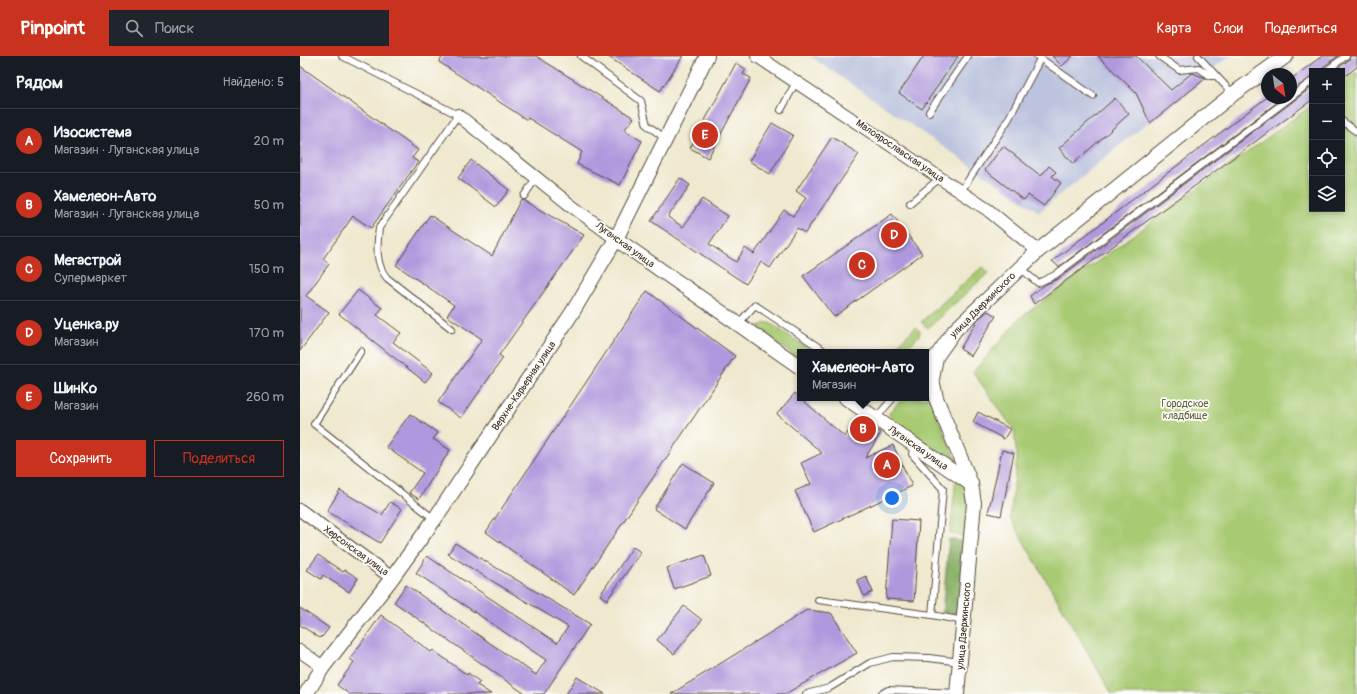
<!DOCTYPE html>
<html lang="ru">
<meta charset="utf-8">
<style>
:root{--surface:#171b24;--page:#20242c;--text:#f1f3f6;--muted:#9ea1a6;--line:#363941;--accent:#c8321e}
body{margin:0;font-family:Pangolin,sans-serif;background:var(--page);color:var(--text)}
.controls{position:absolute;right:12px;top:12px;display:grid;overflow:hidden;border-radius:0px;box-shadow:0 2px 6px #0003}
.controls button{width:36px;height:36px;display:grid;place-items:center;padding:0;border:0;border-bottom:1px solid var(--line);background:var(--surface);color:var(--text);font:20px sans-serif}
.compass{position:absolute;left:961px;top:12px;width:36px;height:36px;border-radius:50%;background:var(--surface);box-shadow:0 2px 6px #0003;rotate:150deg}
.you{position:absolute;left:592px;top:442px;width:14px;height:14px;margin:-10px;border:3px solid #fff;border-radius:50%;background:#1a73e8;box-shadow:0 0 0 6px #1a73e833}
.badge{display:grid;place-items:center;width:26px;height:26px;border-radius:50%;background:var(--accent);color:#fff;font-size:13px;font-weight:700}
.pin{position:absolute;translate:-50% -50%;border:2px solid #fff;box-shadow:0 1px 4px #0006}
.popup{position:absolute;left:497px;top:293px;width:132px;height:52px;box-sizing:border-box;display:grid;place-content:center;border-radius:0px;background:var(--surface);filter:drop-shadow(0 1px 3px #0005);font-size:13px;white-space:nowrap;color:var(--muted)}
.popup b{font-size:15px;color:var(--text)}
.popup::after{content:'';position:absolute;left:50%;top:100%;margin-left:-8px;border:8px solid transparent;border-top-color:var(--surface)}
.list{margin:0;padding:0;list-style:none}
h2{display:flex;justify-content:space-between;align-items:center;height:52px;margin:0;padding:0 16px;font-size:17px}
h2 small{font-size:13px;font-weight:400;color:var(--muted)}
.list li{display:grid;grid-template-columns:26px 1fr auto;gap:12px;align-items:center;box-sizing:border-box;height:64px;padding:0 16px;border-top:1px solid var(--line)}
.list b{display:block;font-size:15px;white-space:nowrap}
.list p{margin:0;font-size:13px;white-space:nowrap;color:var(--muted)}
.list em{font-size:13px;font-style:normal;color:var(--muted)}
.actions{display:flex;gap:8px;padding:12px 16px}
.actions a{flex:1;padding:9px 0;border:1px solid var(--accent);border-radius:0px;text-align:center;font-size:14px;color:var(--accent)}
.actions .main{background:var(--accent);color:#fff}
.icon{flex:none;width:22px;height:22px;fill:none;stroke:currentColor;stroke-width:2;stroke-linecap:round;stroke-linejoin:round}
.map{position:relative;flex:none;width:1057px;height:638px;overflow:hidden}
header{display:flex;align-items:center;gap:24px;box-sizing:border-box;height:56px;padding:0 20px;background:var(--accent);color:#fff}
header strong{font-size:19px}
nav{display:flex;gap:22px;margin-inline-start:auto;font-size:14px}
.search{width:280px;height:36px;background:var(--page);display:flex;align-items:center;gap:10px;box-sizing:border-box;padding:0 14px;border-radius:0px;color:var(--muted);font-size:15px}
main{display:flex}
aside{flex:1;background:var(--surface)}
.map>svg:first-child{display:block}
.industrial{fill:#bcc3de}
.green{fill:#a8ca73;stroke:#727a48}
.forest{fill:#86ae65;stroke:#606c42}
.building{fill:#af98dd}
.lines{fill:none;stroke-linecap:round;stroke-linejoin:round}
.service-casing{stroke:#564739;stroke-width:8}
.minor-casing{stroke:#564739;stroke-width:14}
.tertiary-casing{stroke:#564739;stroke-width:16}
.service{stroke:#fff;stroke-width:6}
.minor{stroke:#fff;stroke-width:12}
.tertiary{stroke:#fff;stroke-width:14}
.labels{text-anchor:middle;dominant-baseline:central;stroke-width:3.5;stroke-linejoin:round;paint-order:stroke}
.street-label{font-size:10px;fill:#3b2a1e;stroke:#fdfcf7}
.park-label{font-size:10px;fill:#5c5a38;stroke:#fdfcf7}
</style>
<header>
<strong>Pinpoint</strong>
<div class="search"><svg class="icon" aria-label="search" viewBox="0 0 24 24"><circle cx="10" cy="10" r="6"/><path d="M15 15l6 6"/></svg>Поиск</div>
<nav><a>Карта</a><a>Слои</a><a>Поделиться</a></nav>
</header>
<main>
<aside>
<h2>Рядом<small>Найдено: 5</small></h2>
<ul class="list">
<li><span class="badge">A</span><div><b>Изосистема</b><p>Магазин · Луганская улица</p></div><em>20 m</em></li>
<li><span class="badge">B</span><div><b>Хамелеон-Авто</b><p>Магазин · Луганская улица</p></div><em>50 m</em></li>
<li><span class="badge">C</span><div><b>Мегастрой</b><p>Супермаркет</p></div><em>150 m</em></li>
<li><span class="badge">D</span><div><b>Уценка.ру</b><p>Магазин</p></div><em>170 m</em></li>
<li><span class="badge">E</span><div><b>ШинКо</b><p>Магазин</p></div><em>260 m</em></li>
</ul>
<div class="actions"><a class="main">Сохранить</a><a>Поделиться</a></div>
</aside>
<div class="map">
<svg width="1057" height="638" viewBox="0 0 1057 638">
<rect width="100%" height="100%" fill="#fdfcf7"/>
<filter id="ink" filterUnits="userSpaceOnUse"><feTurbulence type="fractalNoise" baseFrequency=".025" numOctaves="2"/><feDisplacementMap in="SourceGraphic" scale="8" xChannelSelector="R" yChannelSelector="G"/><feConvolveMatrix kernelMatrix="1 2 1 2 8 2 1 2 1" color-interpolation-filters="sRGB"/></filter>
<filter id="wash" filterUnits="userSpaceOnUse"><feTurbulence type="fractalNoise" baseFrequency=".012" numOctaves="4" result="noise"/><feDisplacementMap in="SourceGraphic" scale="16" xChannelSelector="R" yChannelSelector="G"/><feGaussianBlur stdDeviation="0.9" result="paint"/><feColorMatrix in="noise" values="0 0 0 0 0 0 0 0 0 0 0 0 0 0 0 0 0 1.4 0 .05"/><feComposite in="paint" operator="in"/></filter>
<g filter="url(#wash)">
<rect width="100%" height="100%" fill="#efe9cf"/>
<!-- industrial -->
<polygon class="industrial" points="510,0 931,0 917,9 739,156"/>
<!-- green -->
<g class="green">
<polygon points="1057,16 1057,638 812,638 710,462 717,402 714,374 673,316 720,262 1012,49 1012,153 1042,153 1042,27"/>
<polygon points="682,211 688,217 628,272 621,266"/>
<polygon points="465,267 470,267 513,296 500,296 500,304 459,274 460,270"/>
<polygon points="616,271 620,275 619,280 603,296 590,296"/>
<polygon points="626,334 661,415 593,365 589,357 603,342 626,342"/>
<polygon points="656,422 669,436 669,482 650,477"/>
</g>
<!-- forest -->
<polygon class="forest" points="649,483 668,486 660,558 642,557"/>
<g id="blocks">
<!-- building -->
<g class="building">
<polygon points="143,0 236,0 334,62 324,74 342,85 320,129 277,108 282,96 228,62 227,64 139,6"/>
<polygon points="307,0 383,0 360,35"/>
<polygon points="624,0 658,0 622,53 599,37"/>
<polygon points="752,0 773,0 762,10"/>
<polygon points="798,0 836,0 871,34 892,17 906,22 850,67 836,37"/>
<polygon points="1022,0 1038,0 1023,11 1022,15 1012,15 1012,21 991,35 991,23"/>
<polygon points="1050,0 1057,0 1057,11 1042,22 1042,15 1034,15 1049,4"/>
<polygon points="436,7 446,13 443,18 451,22 408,102 390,92"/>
<polygon points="0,10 118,94 112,102 118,106 71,172 53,160 23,203 29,208 6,240 29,256 0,295"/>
<polygon points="1012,31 1012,44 734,248 730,240 746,228 758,223"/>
<polygon points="815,42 829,58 773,108 759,92"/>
<polygon points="966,42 983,42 759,211 752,205"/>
<polygon points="472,67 493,79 470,118 449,105"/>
<polygon points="532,81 559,98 505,177 497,172 470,212 461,206 446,228 351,165 380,122 390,129 368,161 383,171 402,143 428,160 409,188 436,206 445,192 454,198 484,154 493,160 506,142 496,135"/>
<polygon points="703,90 741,120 749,110 756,116 752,120 761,127 744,150 728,139 724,144 685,114"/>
<polygon points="171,104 209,134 196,151 158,122"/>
<polygon points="221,143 284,179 199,299 203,302 161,362 138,346 182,283 147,260 154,249 96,209 130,159 192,200"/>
<polygon points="592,158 622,198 534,261 503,220"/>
<polygon points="58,234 82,252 77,259 101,277 93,286 133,317 125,326 39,258"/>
<polygon points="347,235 435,300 274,539 186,476"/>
<polygon points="688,255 696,260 671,300 660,293 678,263"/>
<polygon points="495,337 545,381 558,361 581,377 565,402 593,389 612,430 514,476 495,435 511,428 501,407 522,397 477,358"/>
<polygon points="678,356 710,373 704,383 673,366"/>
<polygon points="110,358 138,377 133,383 150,394 119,443 109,437 123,417 86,391"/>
<polygon points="702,394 714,397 701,460 688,457"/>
<polygon points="383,407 414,427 385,473 354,453"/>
<polygon points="40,434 82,459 90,446 102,453 80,487 27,455"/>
<polygon points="592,463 619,465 614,545 586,543"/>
<polygon points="155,487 290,568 244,638 225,638 94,546 106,529 236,619 246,604 116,517 127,500 257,587 268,571 148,498"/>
<polygon points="333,491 341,496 307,544 300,539"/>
<polygon points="18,499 43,516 45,514 58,522 49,536 23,519 21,523 7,514"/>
<polygon points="404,499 411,520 374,533 367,512"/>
<polygon points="566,520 573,536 564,540 557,524"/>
<polygon points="384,550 402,564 374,598 357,584"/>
<polygon points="0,552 29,572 22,581 21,580 20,582 0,569"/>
<polygon points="507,554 531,557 557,597 485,638 371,638"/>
<polygon points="81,559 131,596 133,594 167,619 168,617 180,626 177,629 191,638 49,638 37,629 54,606 50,603"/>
<polygon points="277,621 305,638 266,638"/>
</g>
</g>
</g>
<g filter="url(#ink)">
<use href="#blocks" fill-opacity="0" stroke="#564739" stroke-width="1"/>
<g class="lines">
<!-- service casing -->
<g class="service-casing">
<g id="service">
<path d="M42,0L158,59L79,172C77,190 75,208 87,222L152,273"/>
<polyline points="281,0 341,45 347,69 366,83"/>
<polyline points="737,0 793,40"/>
<polyline points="859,0 879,14 899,12 910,20 916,20"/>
<polyline points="898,0 933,38"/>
<polyline points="1026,15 1046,0"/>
<polyline points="991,41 1012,25"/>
<polyline points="481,54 496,26"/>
<polyline points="629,56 668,0"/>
<polyline points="1042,65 1057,76"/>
<polyline points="661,135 708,64 740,3"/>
<polyline points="224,140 236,122"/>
<polyline points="610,147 640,122"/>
<polyline points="720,212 738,227 755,219 990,42"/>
<polyline points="438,268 455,249 526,296"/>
<polyline points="61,295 14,368 134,463"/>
<polyline points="576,362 593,342"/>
<polyline points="614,389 612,398 643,433 632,559 664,565"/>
<polyline points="518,544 632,559"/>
<polyline points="506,638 529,632 570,607 593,601 629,602 660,606"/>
<polyline points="581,638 588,634 658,637"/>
</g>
</g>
<!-- minor casing -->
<g class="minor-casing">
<g id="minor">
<polyline points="457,0 688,154 738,195"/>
<polyline points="158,59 269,148 316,183"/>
<polyline points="0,454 92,522"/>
<polyline points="0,595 23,611"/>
</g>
</g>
<!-- tertiary casing -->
<g class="tertiary-casing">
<g id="tertiary">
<polyline points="316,183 500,311"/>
<polyline points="546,342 671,428"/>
<polyline points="6,638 23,611 92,522 134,464 272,257 316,183 407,0"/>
<polyline points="657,638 674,447 671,428 636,342 632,323 636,301 655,274 738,195 933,38 986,0"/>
</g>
</g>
<!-- service -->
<use href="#service" class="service"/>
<!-- minor -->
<use href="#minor" class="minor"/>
<!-- tertiary -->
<use href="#tertiary" class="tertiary"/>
</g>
</g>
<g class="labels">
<!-- street labels -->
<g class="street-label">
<text transform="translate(600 95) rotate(34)">Малоярославская улица</text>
<text transform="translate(325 189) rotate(36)">Луганская улица</text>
<text transform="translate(683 249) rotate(-45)">улица Дзержинского</text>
<text transform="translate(224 330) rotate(-56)">Верхне-Карьерная улица</text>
<text transform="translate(618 392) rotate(35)">Луганская улица</text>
<text transform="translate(56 495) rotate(36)">Херсонская улица</text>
<text transform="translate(664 570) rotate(-85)">улица Дзержинского</text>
</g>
<!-- park labels -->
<g class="park-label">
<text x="885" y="348">Городское<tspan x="885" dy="12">кладбище</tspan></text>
</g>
</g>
</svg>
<div class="controls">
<button>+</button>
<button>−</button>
<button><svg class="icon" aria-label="locate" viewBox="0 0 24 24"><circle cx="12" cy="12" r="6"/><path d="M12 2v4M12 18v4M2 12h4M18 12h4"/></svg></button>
<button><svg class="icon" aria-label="layers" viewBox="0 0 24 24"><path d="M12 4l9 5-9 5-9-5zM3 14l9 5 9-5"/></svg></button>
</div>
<svg class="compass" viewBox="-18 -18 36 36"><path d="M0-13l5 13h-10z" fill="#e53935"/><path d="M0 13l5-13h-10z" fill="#9ea1a6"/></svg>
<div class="you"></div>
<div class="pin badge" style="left:587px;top:409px">A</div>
<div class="pin badge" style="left:563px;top:373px">B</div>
<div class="popup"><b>Хамелеон-Авто</b>Магазин</div>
<div class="pin badge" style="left:562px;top:209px">C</div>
<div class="pin badge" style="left:594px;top:179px">D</div>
<div class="pin badge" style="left:405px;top:79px">E</div>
</div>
</main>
